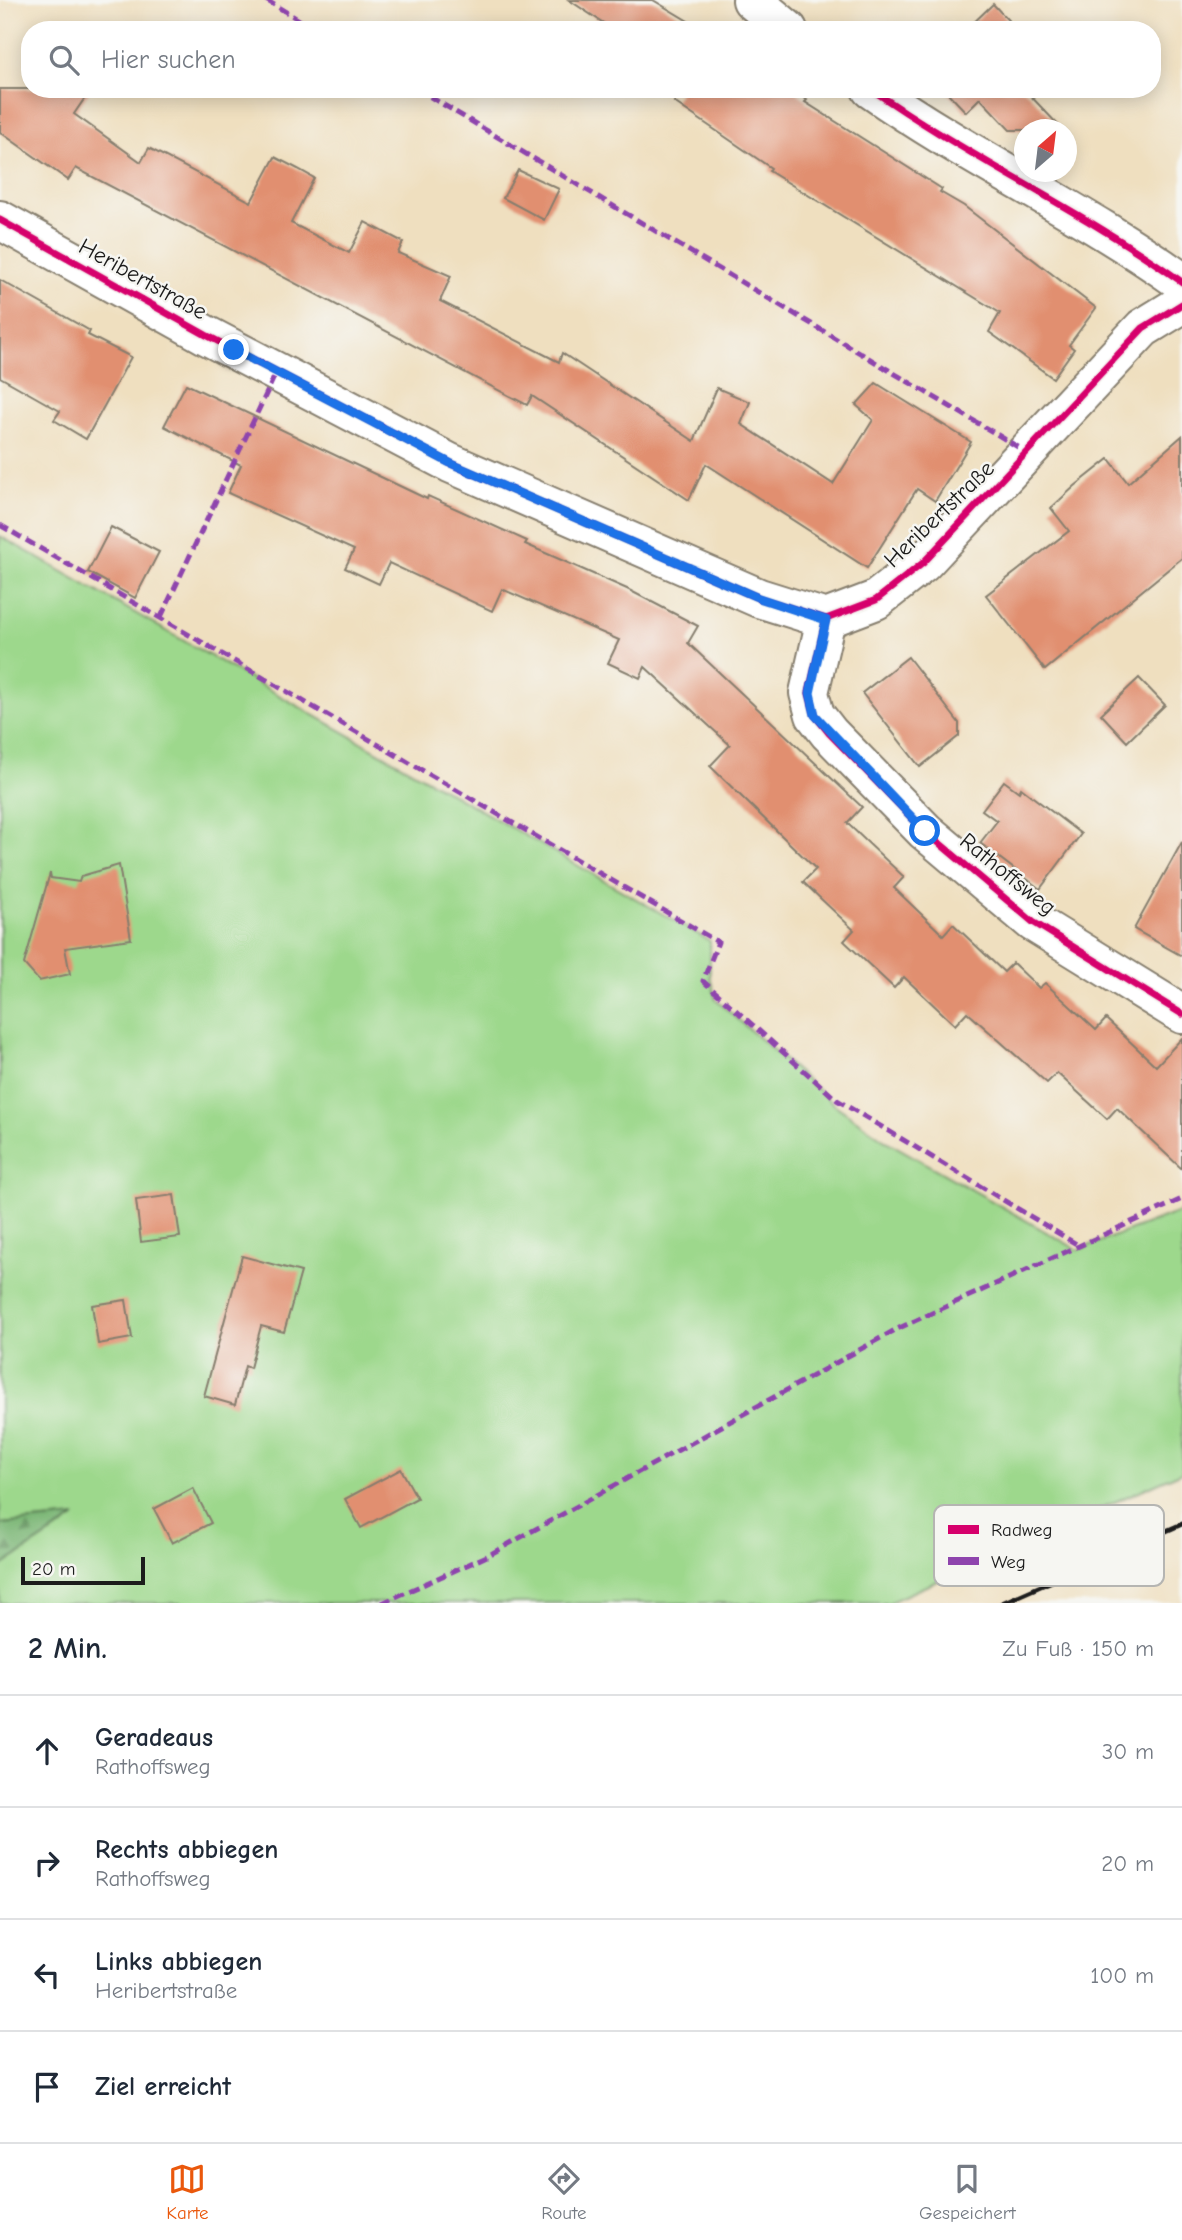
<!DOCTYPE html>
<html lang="de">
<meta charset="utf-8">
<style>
:root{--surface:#fff;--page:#f6f6f7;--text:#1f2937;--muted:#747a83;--line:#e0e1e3;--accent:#ea580c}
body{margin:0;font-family:"Comic Neue",sans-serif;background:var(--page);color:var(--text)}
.compass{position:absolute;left:1014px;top:119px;width:63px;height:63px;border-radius:50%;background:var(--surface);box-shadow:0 4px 18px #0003;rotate:28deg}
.scale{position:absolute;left:21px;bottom:18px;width:124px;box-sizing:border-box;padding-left:7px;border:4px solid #1c1c1c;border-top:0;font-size:19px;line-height:24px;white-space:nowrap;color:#1c1c1c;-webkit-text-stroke:5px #f6f6f2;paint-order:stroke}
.stop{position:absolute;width:21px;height:21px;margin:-16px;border:5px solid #1a73e8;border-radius:50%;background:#fff}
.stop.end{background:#1a73e8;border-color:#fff;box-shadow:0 2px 7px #0008}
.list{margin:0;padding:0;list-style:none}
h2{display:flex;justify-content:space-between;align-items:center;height:91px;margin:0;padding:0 28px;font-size:30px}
h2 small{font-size:23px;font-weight:400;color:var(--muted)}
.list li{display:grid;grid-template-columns:46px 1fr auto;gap:21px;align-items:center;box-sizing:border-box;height:112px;padding:0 28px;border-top:2px solid var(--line)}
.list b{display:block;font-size:26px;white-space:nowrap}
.list p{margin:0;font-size:23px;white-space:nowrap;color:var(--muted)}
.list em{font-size:23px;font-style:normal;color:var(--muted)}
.icon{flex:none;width:38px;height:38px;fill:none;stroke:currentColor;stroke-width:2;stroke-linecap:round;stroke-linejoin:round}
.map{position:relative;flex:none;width:1182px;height:1603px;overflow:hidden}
.search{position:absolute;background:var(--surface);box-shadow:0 4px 18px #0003;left:21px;right:21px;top:21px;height:77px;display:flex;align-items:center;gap:18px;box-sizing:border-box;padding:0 24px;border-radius:28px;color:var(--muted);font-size:26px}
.sheet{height:539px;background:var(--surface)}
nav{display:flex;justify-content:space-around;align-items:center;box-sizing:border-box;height:98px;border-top:2px solid var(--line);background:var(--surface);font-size:19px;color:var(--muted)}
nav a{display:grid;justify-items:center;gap:4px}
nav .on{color:var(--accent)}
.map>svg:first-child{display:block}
.green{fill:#9dd88c;stroke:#5c7a54;stroke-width:2}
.forest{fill:url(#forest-firs);stroke:#4d6a4a;stroke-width:2}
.building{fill:#e18f70}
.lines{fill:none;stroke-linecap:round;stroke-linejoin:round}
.minor-casing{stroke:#867e6e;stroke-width:42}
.minor{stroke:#fff;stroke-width:38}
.rail{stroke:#1c1c1c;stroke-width:5}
.quiet{stroke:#8e44ad;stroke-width:5;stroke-dasharray:10 5;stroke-linecap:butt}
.cycleway-casing{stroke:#f6f6f2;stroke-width:11}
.cycleway{stroke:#d6006c;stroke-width:7}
.route{stroke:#1a73e8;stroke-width:9}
.labels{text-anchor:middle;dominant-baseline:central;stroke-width:5;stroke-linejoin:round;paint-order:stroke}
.street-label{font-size:23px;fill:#1c1c1c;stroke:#f6f6f2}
.key{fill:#f6f6f2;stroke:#b5b5b2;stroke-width:2}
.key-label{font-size:19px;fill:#1c1c1c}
</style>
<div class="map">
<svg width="1182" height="1603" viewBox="0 0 1182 1603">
<defs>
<pattern id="forest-firs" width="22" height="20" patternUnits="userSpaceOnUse" patternTransform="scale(1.75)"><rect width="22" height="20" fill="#7eb878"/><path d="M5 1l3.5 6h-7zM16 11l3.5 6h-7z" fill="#669562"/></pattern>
</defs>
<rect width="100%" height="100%" fill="#f6f6f2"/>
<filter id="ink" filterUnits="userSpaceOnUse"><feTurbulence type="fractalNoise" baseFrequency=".0143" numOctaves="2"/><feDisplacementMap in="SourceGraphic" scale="14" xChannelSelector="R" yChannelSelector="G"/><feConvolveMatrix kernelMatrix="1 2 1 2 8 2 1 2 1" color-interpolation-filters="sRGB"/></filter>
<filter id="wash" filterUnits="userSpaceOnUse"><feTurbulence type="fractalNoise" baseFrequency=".00686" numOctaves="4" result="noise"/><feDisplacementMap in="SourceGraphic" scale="28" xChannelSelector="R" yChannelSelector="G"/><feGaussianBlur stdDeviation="1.57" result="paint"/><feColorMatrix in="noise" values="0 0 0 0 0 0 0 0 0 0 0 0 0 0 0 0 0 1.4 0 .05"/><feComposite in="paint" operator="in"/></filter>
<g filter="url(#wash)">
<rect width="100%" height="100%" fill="#efdfbf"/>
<!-- green -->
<polygon class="green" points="0,536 710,941 710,976 716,1000 835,1105 888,1142 1078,1250 1182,1211 1182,1472 888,1603 0,1603 0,1567 75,1518 0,1524"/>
<!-- forest -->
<polygon class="forest" points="76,1517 0,1567 0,1524"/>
<g id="blocks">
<!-- building -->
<g class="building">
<polygon points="569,0 653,0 703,30 614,30"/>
<polygon points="993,4 1017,30 966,30"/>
<polygon points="0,89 91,89 74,114 141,162 149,148 251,202 275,157 298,169 314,178 291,223 349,253 365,222 403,242 398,253 451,276 440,301 559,362 562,353 694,441 717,388 750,402 741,424 833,484 873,420 856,405 876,383 971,442 935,501 917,489 867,568 706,464 689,500 532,396 527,405 76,168 68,180 0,132"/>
<polygon points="682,89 792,89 807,100 805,102 942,189 940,192 964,206 1096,308 1069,345 1074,349 1053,378 989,332 1000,313 769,171 771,168 674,102"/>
<polygon points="944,89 1024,89 1063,130 1010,130 980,98 966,112"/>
<polygon points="518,170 559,189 544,220 503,198"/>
<polygon points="0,280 90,331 88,335 131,357 86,439 54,420 60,411 0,377"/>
<polygon points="186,384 427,499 428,496 527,541 525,544 627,589 698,626 688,643 862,807 847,823 904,877 894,888 943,935 953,924 1004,972 1013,963 1039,988 1045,983 1096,1030 1106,1019 1156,1066 1182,1038 1182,1169 1117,1108 1107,1119 1057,1073 1047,1083 967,1012 955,1025 904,977 894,988 844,941 854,930 803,882 816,869 710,766 730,745 645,667 640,678 608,663 619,640 502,589 492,611 389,563 379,584 345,568 354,550 228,493 241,465 164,426"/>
<polygon points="1182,436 1182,558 1045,670 986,595 1069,531 1051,508 1075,486 1109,459 1128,483"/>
<polygon points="111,527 159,552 135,598 88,572"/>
<polygon points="908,657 959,723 959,736 920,767 862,693"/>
<polygon points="1139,678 1165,705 1127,742 1101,714"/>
<polygon points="1004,781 1019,792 1021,788 1081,834 1040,889 980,843 997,821 982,810"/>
<polygon points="1182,842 1182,956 1134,929"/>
<polygon points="119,865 131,939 65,948 70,974 39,981 24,964 50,873 51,878 79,882 81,876"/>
<polygon points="174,1195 180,1237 141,1242 136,1200"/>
<polygon points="242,1256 301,1272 284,1332 261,1326 250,1368 245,1366 235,1405 204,1396"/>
<polygon points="126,1300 132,1338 98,1344 92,1305"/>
<polygon points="401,1469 417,1498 361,1528 345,1499"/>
<polygon points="193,1488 211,1523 172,1543 154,1509"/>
</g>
</g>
</g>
<g filter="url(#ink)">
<use href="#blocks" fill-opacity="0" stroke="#867e6e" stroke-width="2"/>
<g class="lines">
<!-- minor casing -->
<g class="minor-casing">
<g id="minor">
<polyline points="752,0 788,30"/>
<path d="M871,89C971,159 1083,211 1182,282"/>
<polyline points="0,220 206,335 450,463 759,598 826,619 876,600 923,563 1143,328 1182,304"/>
<polyline points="826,619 809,693 815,715 829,733 925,831 1033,922 1182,1014"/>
</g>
</g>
<!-- minor -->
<use href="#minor" class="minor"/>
<!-- rail -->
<polyline class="rail" points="1002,1603 1182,1524"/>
<!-- quiet -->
<g class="quiet">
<polyline points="266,0 316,30"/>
<polyline points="417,89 1028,453"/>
<polyline points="0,525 718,942 703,981 837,1100 1078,1245"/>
<polyline points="161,617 276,373"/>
<polyline points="382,1603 487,1556 897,1329 1182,1199"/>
</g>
<!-- cycleway casing -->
<g class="cycleway-casing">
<g id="cycleway">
<path d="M871,89C971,159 1083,211 1182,282"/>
<polyline points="0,220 206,335 450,463 759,598 826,619 876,600 923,563 1143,328 1182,304"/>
<polyline points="826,619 809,693 815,715 829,733 925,831 1033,922 1182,1014"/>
</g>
</g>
<!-- cycleway -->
<use href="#cycleway" class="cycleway"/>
</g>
</g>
<g class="lines" filter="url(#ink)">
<!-- route -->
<polyline class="route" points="234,350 450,463 759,598 826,620 810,693 815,715 925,831"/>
</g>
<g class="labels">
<!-- street labels -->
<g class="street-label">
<text transform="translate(143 279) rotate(29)">Heribertstraße</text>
<text transform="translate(939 514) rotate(-44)">Heribertstraße</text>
<text transform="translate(1008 874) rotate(39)">Rathoffsweg</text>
</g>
</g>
<!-- legend -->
<rect x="934" y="1505" width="230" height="81" rx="10" class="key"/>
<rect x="948" y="1525" width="31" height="9" fill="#d6006c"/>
<rect x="948" y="1557" width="31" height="8" fill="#8e44ad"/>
<g class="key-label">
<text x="991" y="1536">Radweg</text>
<text x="991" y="1568">Weg</text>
</g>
</svg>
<svg class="compass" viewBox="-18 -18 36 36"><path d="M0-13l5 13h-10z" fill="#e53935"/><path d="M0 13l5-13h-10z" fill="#747a83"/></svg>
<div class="scale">20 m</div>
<div class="stop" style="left:925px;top:831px"></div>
<div class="stop end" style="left:234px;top:350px"></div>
<div class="search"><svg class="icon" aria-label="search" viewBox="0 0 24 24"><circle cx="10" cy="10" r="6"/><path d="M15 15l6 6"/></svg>Hier suchen</div>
</div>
<section class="sheet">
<h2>2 Min.<small>Zu Fuß · 150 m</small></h2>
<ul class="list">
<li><svg class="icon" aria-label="ahead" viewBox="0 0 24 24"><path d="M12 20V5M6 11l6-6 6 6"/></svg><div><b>Geradeaus</b><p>Rathoffsweg</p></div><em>30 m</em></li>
<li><svg class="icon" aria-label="right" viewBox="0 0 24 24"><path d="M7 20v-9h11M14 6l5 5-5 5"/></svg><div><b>Rechts abbiegen</b><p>Rathoffsweg</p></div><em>20 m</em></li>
<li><svg class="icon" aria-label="left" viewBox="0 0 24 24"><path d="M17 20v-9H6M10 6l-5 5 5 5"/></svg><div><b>Links abbiegen</b><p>Heribertstraße</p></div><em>100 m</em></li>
<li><svg class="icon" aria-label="arrive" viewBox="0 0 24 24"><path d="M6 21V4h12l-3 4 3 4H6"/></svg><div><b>Ziel erreicht</b></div></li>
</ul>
</section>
<nav>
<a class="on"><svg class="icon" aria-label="map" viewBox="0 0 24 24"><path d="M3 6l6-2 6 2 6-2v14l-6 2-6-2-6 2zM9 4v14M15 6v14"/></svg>Karte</a>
<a><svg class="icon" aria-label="directions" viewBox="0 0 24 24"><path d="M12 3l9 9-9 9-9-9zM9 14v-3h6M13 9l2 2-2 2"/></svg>Route</a>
<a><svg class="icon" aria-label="saved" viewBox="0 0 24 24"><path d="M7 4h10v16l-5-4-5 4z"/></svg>Gespeichert</a>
</nav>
